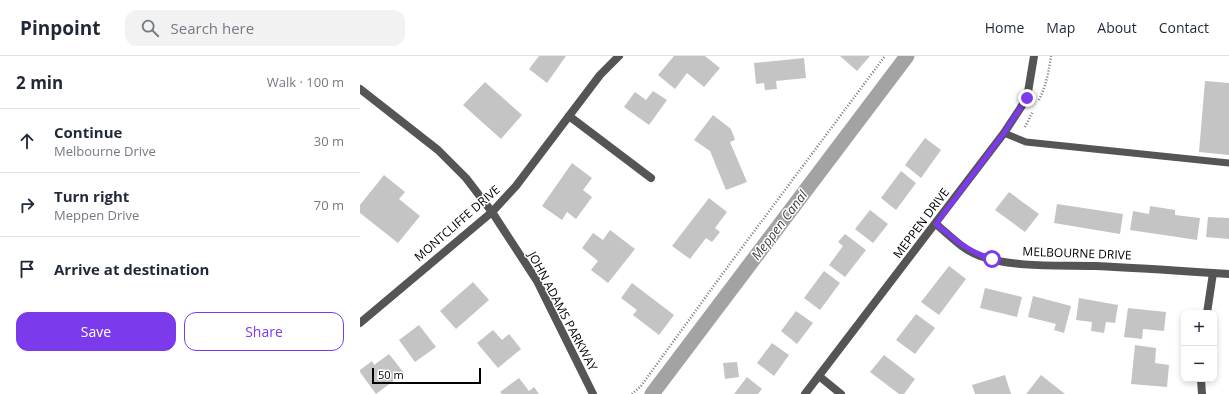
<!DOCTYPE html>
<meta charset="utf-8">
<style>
:root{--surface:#fff;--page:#f2f2f3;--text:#1f2937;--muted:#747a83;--line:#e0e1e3;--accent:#7c3aed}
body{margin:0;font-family:"Open Sans",sans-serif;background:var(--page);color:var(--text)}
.controls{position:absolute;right:12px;bottom:12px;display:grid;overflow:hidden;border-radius:8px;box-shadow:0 2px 6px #0003}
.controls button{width:36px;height:36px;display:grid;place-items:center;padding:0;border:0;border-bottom:1px solid var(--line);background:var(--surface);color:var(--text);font:20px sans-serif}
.scale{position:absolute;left:12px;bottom:10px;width:109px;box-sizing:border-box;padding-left:4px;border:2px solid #000;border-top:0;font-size:11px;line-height:14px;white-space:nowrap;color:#000;-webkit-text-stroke:3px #fff;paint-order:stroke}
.stop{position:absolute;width:12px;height:12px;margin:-9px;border:3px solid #7c3aed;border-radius:50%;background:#fff}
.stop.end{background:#7c3aed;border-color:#fff;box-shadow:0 1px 4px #0008}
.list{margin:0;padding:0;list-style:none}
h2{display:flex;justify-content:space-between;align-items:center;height:52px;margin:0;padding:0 16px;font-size:17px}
h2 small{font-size:13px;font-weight:400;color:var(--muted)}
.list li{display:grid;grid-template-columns:26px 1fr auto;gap:12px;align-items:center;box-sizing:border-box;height:64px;padding:0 16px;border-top:1px solid var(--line)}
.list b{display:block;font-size:15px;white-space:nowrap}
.list p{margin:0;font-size:13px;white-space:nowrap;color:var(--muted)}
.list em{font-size:13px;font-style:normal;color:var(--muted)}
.actions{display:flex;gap:8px;padding:12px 16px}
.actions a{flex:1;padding:9px 0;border:1px solid var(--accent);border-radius:12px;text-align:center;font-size:14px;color:var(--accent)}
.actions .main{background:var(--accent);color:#fff}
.icon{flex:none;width:22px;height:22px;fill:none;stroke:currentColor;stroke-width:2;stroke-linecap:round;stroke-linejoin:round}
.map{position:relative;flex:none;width:869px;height:338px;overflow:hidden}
header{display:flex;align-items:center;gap:24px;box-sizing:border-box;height:56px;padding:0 20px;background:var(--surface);border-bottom:1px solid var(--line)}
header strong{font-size:19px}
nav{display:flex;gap:22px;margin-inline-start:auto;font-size:14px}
.search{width:280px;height:36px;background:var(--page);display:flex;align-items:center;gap:10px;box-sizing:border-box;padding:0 14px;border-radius:12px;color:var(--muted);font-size:15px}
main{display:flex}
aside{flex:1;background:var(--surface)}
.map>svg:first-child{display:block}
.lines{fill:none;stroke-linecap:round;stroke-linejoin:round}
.canal{stroke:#a3a3a3;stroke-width:15}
.building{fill:#c4c4c4}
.path{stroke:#777;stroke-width:2.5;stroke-dasharray:1 2;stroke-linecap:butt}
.service{stroke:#555;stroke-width:7}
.minor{stroke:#555;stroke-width:8}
.tertiary{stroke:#555;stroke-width:8}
.route{stroke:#7c3aed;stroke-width:5}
.labels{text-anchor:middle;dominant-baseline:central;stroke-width:3;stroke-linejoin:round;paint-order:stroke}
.street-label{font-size:12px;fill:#000;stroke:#fff}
.water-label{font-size:13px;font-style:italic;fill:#444;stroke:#fff}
</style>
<header>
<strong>Pinpoint</strong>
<div class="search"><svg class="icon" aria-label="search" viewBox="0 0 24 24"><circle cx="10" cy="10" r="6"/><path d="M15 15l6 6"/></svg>Search here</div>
<nav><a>Home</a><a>Map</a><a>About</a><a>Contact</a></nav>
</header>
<main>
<aside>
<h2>2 min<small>Walk · 100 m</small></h2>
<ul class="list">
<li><svg class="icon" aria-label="ahead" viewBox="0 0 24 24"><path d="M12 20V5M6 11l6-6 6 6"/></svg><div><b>Continue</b><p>Melbourne Drive</p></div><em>30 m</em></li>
<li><svg class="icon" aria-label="right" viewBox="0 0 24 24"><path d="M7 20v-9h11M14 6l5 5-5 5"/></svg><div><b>Turn right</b><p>Meppen Drive</p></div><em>70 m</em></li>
<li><svg class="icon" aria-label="arrive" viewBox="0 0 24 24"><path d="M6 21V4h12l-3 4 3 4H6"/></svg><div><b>Arrive at destination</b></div></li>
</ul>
<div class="actions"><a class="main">Save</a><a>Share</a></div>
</aside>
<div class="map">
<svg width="869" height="338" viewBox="0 0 869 338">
<rect width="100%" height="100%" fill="#fff"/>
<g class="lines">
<!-- canal -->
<polyline class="canal" points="292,338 547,0"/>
</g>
<!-- building -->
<g class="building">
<polygon points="179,0 206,0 187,27 169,13"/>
<polygon points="314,0 345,0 360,12 344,31 327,17 315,33 298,19"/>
<polygon points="480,0 510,0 497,15"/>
<polygon points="444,2 446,22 416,25 417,33 405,34 404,27 396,28 394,7"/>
<polygon points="845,25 869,27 869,99 839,96"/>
<polygon points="125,26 162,59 141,83 103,49"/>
<polygon points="293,35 307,44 289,69 264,51 275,36 286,44"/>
<polygon points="353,59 371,73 375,84 370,86 387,126 366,134 350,95 334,84"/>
<polygon points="565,82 581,94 561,122 545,109"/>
<polygon points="212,107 232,122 223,134 232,141 216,163 207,156 202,164 182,150"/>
<polygon points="541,115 556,127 536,154 521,142"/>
<polygon points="24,119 45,136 39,143 60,160 38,187 0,157 0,149"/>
<polygon points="649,136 679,158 665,176 635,154"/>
<polygon points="349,142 367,156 355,172 360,176 352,186 346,182 330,203 312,190"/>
<polygon points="697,148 763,158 760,178 694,167"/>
<polygon points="790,150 815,154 815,159 840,162 837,184 770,174 773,155 789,158"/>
<polygon points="510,154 528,168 513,187 495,173"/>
<polygon points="848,161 869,162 869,183 846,181"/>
<polygon points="250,174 275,193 248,227 231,214 238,205 222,192 233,177 243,184"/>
<polygon points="485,178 506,194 485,221 469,209 483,190 478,186"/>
<polygon points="589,210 606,223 579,259 561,246"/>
<polygon points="464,215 480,227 460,254 444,242"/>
<polygon points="113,226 129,244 96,273 80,255"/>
<polygon points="272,227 314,259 299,279 273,259 277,254 261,242"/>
<polygon points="625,232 662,241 657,261 620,252"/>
<polygon points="673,240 711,250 704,277 694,274 696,268 668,261"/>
<polygon points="719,242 758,249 755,267 746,266 744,277 731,275 732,266 716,264"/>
<polygon points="768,252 806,256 804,275 783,273 782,283 764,281"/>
<polygon points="436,255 453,267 437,288 421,275"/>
<polygon points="556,258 575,272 555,298 536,284"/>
<polygon points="59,269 76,291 55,306 39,284"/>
<polygon points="133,274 142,284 149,278 161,293 138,312 117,287"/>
<polygon points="412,287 429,299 414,320 397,307"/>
<polygon points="775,289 796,292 795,307 809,309 807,331 771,328"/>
<polygon points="29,298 44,317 16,338 0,316 0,314 12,305 14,309"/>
<polygon points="524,299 555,323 544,338 539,338 510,316"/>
<polygon points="377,306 379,321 365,323 363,307"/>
<polygon points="645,319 651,338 615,338 612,329"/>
<polygon points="681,319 705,338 666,338"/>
<polygon points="387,321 402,333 398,338 374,338"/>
<polygon points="159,322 169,335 174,331 179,338 142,338 140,336"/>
</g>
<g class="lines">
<!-- path -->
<g class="path">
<path d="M679,44C686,30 689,15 691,0"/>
<polyline points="665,71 673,55"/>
<polyline points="272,338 281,330 366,213 525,0"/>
</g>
<!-- service -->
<polyline class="service" points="644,77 666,86 869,107"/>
<!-- minor -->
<g class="minor">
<polyline points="209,60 291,122"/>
<path d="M576,168C589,179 603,194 620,200C654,212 699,209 735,210C780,212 824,215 869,218"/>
<polyline points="847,257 853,217"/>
<polyline points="0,267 132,156 156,130 240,19 259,0"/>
<polyline points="459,320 481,338"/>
<polyline points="841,323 842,338"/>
<polyline points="445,338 644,77 667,42 674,0"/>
</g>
<!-- tertiary -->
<polyline class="tertiary" points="0,33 78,94 106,122 132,156 177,225 233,338"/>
</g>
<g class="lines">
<!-- route -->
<path class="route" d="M632,203C607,196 595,183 576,168L644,77L667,42"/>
</g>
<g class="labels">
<!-- street labels -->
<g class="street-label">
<text transform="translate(97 167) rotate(-41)">MONTCLIFFE DRIVE</text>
<text transform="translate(561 167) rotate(-53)">MEPPEN DRIVE</text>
<text transform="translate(717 197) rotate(2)">MELBOURNE DRIVE</text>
<text transform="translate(203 255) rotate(62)">JOHN ADAMS PARKWAY</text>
</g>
<!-- water labels -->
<g class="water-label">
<text transform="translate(419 169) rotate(-53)">Meppen Canal</text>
</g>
</g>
</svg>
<div class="controls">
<button>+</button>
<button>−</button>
</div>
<div class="scale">50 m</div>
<div class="stop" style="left:632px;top:203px"></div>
<div class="stop end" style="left:667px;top:42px"></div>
</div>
</main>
